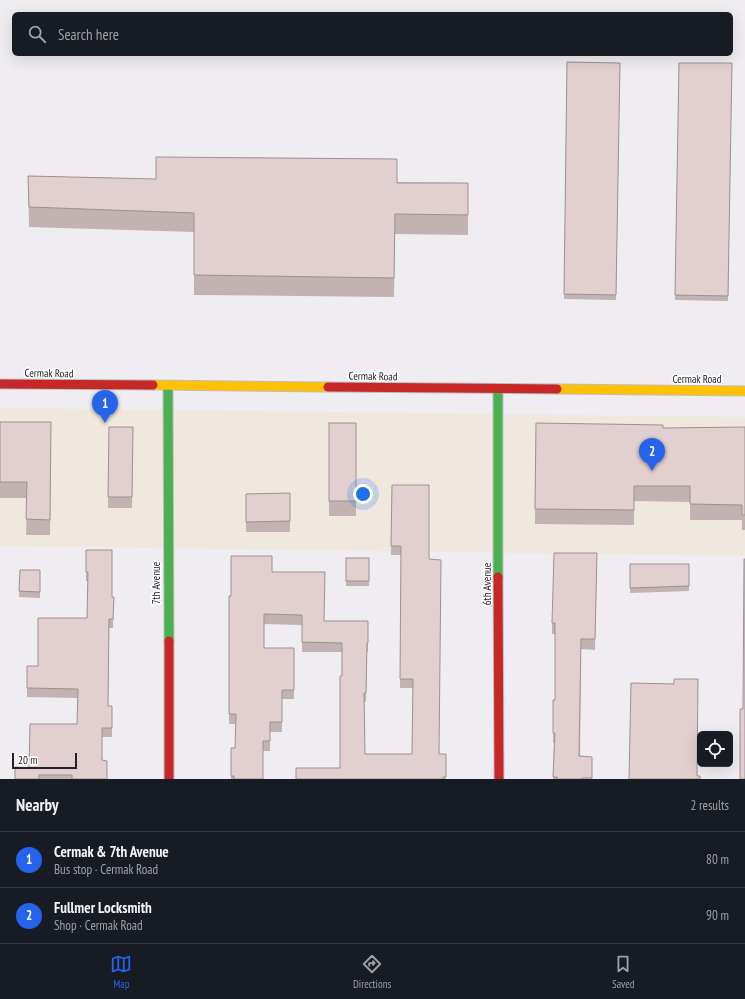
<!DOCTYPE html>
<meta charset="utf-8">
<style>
:root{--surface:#171b24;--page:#242831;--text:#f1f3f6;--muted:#9ea1a6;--line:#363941;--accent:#2563eb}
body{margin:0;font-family:"PT Sans Narrow",sans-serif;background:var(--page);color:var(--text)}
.controls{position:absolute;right:12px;bottom:12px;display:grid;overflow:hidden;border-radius:6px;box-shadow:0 4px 16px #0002}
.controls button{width:36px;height:36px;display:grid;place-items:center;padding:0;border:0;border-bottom:1px solid var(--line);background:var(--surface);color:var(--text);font:20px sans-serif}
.scale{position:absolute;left:12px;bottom:10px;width:65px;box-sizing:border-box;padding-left:4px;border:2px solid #242225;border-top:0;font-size:11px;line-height:14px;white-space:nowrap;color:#242225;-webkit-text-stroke:3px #fff;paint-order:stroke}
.you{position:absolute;left:363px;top:494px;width:14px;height:14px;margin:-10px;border:3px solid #fff;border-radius:50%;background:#1a73e8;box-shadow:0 0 0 6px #1a73e833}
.badge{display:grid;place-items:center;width:26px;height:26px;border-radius:50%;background:var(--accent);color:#fff;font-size:13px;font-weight:700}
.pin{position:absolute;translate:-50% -33px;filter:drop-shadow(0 1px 2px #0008)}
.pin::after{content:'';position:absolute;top:21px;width:14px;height:12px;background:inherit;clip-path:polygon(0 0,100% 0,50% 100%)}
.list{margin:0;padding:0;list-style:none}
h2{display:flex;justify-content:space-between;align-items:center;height:52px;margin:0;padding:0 16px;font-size:17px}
h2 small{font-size:13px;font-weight:400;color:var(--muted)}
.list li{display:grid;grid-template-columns:26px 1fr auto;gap:12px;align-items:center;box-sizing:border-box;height:56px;padding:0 16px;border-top:1px solid var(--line)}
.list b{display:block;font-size:15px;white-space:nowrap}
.list p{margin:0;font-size:13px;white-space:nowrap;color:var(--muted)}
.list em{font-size:13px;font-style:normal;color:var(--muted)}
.icon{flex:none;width:22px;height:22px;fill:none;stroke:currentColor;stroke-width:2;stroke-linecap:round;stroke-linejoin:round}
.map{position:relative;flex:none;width:745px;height:779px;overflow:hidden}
.search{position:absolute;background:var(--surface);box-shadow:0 4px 16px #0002;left:12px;right:12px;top:12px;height:44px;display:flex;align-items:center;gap:10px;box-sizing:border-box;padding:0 14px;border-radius:6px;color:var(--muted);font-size:15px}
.sheet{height:164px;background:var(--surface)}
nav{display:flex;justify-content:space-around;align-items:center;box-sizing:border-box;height:56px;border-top:1px solid var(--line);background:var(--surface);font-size:11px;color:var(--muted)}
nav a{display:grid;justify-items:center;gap:2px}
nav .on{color:var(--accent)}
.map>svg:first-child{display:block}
.commercial{fill:#f0e7de}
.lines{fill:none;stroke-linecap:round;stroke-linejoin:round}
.fast-casing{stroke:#bfbec1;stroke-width:11}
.slow-casing{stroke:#bfbec1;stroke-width:11}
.jam-casing{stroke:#bfbec1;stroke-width:11}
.fast{stroke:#4caf50;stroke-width:9}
.slow{stroke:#ffc107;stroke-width:9}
.jam{stroke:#c62828;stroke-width:9}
.wall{fill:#c2b2b2}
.building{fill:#e2cfcf;stroke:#9e9191}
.labels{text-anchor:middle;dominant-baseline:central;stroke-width:3;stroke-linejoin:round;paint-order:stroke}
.street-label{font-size:11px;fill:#242225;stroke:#fff}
</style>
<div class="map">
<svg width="745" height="779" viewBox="0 0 745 779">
<rect width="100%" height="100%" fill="#efedf1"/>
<!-- commercial -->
<polygon class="commercial" points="0,408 745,417 745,556 0,546"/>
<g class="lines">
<!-- fast casing -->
<g class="fast-casing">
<g id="fast">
<polyline points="168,386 169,641"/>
<polyline points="498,389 498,577"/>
</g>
</g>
<!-- slow casing -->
<g class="slow-casing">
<g id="slow">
<polyline points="153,385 328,387"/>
<polyline points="557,389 745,391"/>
</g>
</g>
<!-- jam casing -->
<g class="jam-casing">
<g id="jam">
<polyline points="0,384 153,385"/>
<polyline points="328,387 557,389"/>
<polyline points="498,577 499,779"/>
<polyline points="169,641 169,779"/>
</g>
</g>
<!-- fast -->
<use href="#fast" class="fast"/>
<!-- slow -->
<use href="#slow" class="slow"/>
<!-- jam -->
<use href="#jam" class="jam"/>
</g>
<!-- wall -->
<g class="wall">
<polygon points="567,62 620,63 616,300 564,299"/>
<polygon points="679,63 732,63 728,301 675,300"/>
<polygon points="28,176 156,179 468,183 468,235 395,234 394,297 194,295 194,232 29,227"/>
<polygon points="0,422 51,422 50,535 26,535 27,498 0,498"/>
<rect x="329" y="423" width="27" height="93"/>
<polygon points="536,423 663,428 745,427 745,530 742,530 742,520 690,520 690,502 634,501 634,525 535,524"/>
<polygon points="109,427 133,427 132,508 108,508"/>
<polygon points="392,485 429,559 439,754 446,754 446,779 296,779 340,768 342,652 302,652 302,625 264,624 264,648 294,648 294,699 282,699 282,732 270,732 270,751 263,751 263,779 231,779 231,748 235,748 236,724 229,724 229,596 231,596 272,572 324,621 368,621 368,652 367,652 366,702 364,702 365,754 412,754 413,688 400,688 401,555 391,555"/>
<polygon points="290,493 290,532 246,532 246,494"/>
<polygon points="86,550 112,597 114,597 113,628 109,628 108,706 112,706 112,737 102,737 102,760 107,779 15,779 29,768 77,724 77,698 27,697 27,666 38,666 87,618 88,581 86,581"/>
<polygon points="597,553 595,650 581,649 580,756 592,757 592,779 553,779 554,743 553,743 553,700 555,700 555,634 552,634 552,623"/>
<rect x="346" y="558" width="23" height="28"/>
<polygon points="630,564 689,564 689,591 630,593"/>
<polygon points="20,570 40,570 40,598 19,597"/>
</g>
<!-- building -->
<g class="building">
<polygon points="567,62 620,63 616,295 564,294"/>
<polygon points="679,63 732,63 728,296 675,295"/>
<polygon points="156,157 397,159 397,183 468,183 468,215 395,214 394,278 194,275 194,213 29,207 28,176 156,179"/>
<polygon points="0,422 51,422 50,520 26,519 27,482 0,482"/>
<rect x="329" y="423" width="27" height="78"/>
<polygon points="536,423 663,425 663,428 745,427 745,515 742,515 742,505 690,504 690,486 634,486 634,510 535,509"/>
<polygon points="109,427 133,427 132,497 108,497"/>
<polygon points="392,485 429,485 429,559 441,560 439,754 446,754 446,777 443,777 443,779 296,779 296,768 340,768 340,676 342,676 342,643 302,642 302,615 264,614 264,648 294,648 294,690 282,690 282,722 270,722 270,741 263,741 263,779 234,779 234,776 231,776 231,748 235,748 236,714 229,714 229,596 231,596 231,556 272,556 272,572 325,572 324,621 368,621 368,643 367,643 366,693 364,693 365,754 412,754 413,679 400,679 401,546 391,546"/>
<polygon points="290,493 290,521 246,522 246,494"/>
<polygon points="86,550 112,550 112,597 114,597 113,619 109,619 108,706 112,706 112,728 102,728 102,760 107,761 107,779 72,779 72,775 39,775 39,779 15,779 15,767 29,768 30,724 77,724 78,689 27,688 27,666 38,666 38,618 87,618 88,572 86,572"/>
<polygon points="554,553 597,553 595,639 581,639 579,756 592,757 592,778 582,778 582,779 557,779 557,777 553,777 555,733 553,733 553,700 555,700 555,623 552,623"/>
<rect x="346" y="558" width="23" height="23"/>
<polygon points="744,559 745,559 745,779 740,779 740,709 743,709"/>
<polygon points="630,564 689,564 689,586 630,588"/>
<polygon points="20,570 40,570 40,592 19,591"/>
<polygon points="674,679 698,679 697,776 700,776 700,779 629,779 631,683 674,684"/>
</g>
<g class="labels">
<!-- street labels -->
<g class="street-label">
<text transform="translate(49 373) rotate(1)">Cermak Road</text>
<text transform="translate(373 376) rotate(1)">Cermak Road</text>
<text x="697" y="379">Cermak Road</text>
<text transform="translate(156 583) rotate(-90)">7th Avenue</text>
<text transform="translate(487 584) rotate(-90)">6th Avenue</text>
</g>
</g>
</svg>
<div class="controls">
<button><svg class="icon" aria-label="locate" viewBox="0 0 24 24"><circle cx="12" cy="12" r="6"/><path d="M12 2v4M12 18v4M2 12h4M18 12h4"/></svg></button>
</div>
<div class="scale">20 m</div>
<div class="you"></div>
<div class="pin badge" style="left:105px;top:423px">1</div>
<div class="pin badge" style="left:652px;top:471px">2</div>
<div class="search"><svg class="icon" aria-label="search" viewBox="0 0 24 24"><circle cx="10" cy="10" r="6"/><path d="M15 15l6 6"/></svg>Search here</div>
</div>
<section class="sheet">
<h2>Nearby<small>2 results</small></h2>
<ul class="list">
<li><span class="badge">1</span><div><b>Cermak &amp; 7th Avenue</b><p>Bus stop · Cermak Road</p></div><em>80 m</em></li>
<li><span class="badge">2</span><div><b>Fullmer Locksmith</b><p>Shop · Cermak Road</p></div><em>90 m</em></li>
</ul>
</section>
<nav>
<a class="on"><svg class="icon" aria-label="map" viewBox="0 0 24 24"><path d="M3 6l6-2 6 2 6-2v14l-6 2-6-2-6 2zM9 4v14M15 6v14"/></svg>Map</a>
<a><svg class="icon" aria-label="directions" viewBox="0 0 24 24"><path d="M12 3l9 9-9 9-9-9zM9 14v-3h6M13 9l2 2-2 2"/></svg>Directions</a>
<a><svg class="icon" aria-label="saved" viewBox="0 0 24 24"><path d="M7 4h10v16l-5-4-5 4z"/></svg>Saved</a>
</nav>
